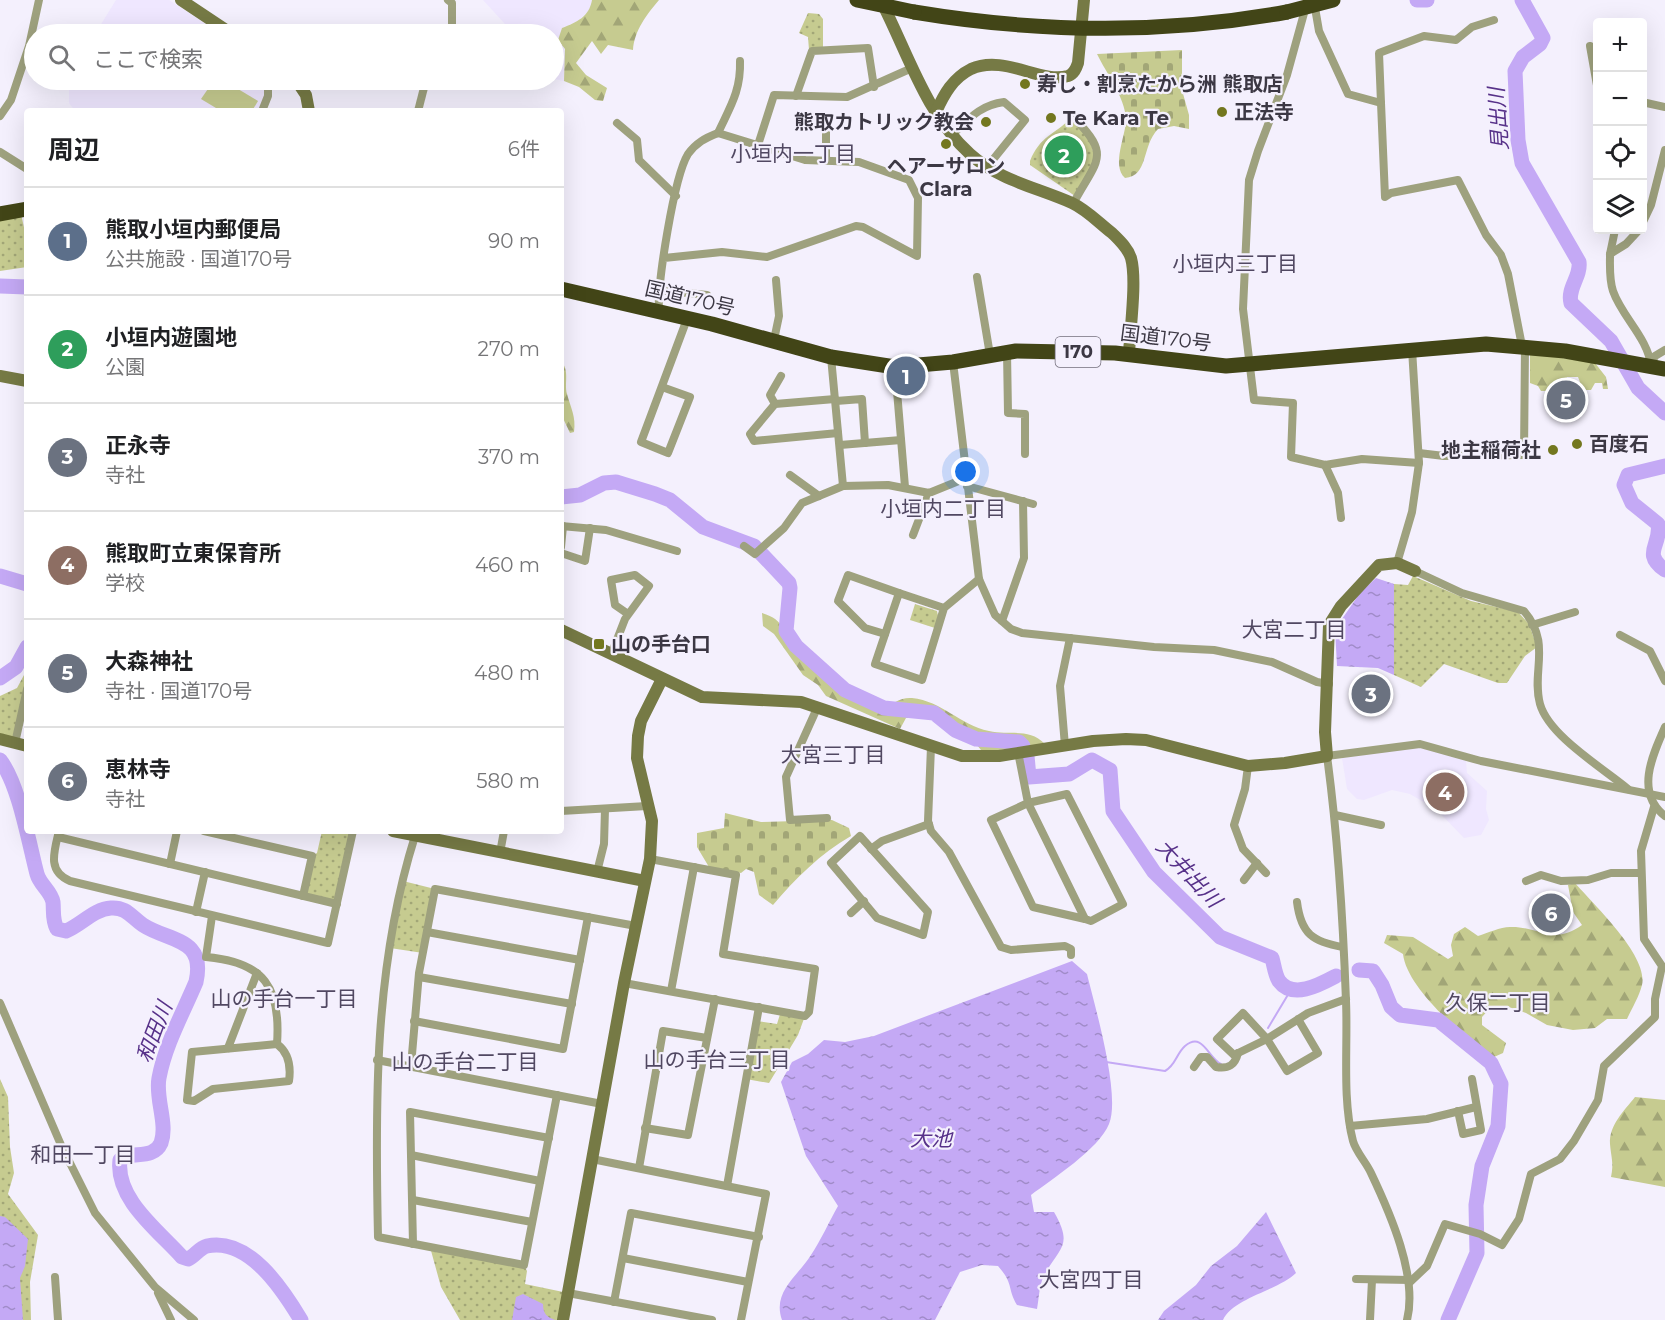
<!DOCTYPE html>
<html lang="ja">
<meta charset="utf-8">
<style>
:root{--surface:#fff;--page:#f6f6f6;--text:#202124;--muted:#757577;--line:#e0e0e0;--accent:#1a73e8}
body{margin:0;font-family:Montserrat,"Noto Sans JP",sans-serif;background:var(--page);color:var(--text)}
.controls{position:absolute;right:18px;top:18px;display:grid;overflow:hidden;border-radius:6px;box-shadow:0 6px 24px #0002}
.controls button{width:54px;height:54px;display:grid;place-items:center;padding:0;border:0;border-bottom:2px solid var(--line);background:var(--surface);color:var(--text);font:30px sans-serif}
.you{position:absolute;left:966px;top:472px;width:21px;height:21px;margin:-15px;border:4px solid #fff;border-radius:50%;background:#1a73e8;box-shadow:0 0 0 9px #1a73e833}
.badge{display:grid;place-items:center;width:39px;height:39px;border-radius:50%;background:var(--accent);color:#fff;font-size:20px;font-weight:700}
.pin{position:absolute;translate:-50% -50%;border:3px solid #fff;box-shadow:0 2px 6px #0006}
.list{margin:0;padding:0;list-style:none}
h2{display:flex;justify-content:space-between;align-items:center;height:78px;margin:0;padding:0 24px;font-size:26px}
h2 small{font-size:20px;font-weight:400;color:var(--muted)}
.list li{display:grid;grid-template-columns:39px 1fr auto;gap:18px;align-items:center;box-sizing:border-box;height:108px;padding:0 24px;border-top:2px solid var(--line)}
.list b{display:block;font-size:22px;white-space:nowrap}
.list p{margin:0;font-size:20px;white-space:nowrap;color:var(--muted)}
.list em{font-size:20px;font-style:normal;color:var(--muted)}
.icon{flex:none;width:33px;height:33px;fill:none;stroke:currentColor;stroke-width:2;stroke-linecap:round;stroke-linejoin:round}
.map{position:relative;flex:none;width:1665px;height:1320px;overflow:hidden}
.search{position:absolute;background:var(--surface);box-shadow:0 6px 24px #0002;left:24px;top:24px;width:540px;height:66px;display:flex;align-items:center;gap:15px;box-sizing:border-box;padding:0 21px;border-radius:33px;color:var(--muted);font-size:22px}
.panel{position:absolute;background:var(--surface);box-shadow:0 6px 24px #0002;left:24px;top:108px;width:540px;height:726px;border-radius:6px}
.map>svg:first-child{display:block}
.built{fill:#efe7ff}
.green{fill:url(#green-dots)}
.forest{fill:url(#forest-firs)}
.cemetery{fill:url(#cemetery-stones)}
.pitch{fill:#c6cb90}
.water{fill:url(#water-ripples)}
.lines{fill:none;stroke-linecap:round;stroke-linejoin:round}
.stream{stroke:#c4a9f5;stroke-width:2}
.river{stroke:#c4a9f5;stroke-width:15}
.street{stroke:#9ea17e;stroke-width:8}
.secondary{stroke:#767a45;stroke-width:12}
.highway{stroke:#424517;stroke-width:15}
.highway-bridge{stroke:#424517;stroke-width:15}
.poi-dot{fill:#73771f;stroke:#f4f0fd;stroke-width:2}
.labels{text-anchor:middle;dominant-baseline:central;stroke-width:4.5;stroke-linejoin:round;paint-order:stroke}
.shield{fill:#f4f0fd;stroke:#736f7c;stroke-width:1.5}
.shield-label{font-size:18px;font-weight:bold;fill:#3c3844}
.poi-label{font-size:20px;font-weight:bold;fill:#3c3844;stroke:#f4f0fd;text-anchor:start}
.street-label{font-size:20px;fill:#3c3844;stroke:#f4f0fd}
.water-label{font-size:21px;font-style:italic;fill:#573189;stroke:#f4f0fd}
.neighbourhood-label{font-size:21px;fill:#514862;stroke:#f4f0fd}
</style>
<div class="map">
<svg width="1665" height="1320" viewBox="0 0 1665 1320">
<defs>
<pattern id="green-dots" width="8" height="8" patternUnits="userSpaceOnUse" patternTransform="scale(1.5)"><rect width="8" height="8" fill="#c6cb90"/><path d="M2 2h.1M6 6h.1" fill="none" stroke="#a2a677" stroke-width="1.8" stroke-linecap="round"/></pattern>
<pattern id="forest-firs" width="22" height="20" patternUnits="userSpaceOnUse" patternTransform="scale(1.5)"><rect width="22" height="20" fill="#c6cb90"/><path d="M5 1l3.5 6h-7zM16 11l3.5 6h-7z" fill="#a2a677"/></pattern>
<pattern id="cemetery-stones" width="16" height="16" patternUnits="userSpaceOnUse" patternTransform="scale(1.5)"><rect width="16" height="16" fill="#c6cb90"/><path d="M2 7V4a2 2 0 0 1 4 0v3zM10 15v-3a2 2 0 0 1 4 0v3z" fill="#a2a677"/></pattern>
<pattern id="water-ripples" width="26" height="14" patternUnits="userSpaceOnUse" patternTransform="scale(1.5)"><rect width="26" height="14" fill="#c4a9f5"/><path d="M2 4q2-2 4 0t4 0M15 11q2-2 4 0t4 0" fill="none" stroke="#a08bc8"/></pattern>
</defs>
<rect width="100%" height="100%" fill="#f4f0fd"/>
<!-- built -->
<g class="built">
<polygon points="116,0 169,0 221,34 95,34"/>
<polygon points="483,0 592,0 590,10 578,21 562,28 566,69 564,81 554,79 554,34 514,34"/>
<polygon points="69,80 266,80 267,92 259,111 75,111 69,103"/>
<polygon points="1414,748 1430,749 1466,761 1467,773 1487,791 1486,809 1489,820 1481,835 1464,838 1437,810 1410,794 1392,790 1364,800 1357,799 1347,789 1342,758"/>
</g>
<!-- green -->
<g class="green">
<polygon points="808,13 819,14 823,19 823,50 809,50 808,37 799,33"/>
<path d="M1071,118L1089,136L1095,159L1075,196L1030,165V161C1040,136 1054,135 1071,118Z"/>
<polygon points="21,214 27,241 27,267 0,271 0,219"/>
<polygon points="1413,576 1471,601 1518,612 1529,624 1537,647 1525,656 1507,683 1498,683 1444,664 1421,687 1394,675 1394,584 1408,585"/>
<polygon points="915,604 937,611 938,616 935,628 910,620"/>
<polygon points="27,674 27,689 15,743 0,739 0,696 17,688 24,675"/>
<polygon points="322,831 350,831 337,904 303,896 312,856 317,853"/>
<polygon points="403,881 435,889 423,953 390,948"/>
<polygon points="781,1011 805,1016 798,1035 769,1083 746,1079 757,1021 777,1024"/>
<polygon points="0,1079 8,1097 10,1147 14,1173 8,1194 38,1235 30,1282 31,1320 0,1320"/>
<polygon points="430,1247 524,1265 527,1271 525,1284 568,1293 563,1320 460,1320 441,1287"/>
</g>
<!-- forest -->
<g class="forest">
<path d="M592,0H659C647,14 634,31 633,50L608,45L601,54L592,41L576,63L586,75L607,88L603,101L595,100L579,87L564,81L565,49L558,40L562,28C577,22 589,17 592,0Z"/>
<polygon points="1532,353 1595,363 1606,377 1608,389 1603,389 1602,383 1595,383 1591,390 1583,390 1578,377 1567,377 1560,391 1541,391 1538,386 1530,383 1530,355"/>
<path d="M561,361C570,371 564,383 567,394C571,409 576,416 574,432L570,433L561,414Z"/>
<path d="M762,613C786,620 782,633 795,649C819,676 849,698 883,709C893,704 900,697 912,698C942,701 960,725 989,731C1010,736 1029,727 1045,744L992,751L981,750L977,745L961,739L930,715L925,718H906L900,729L826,696L818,685L803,675L774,634L763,626Z"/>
<path d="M1575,883C1593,904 1649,956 1642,985C1639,997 1632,1008 1627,1019H1607L1595,1028L1573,1030L1547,1025L1526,1013L1506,1006H1492L1482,1017V1025L1506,1043L1503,1053L1494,1057C1465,1038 1407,989 1403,954L1384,943L1387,935L1413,937L1448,959L1453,956L1451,945L1454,934L1465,927L1478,936C1488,933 1500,927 1510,927C1539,926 1553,946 1582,925L1573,912L1568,885Z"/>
<path d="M1635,1097L1665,1100V1187L1611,1177C1614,1163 1611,1157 1610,1144C1609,1125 1624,1111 1635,1097Z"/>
</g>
<!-- cemetery -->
<g class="cemetery">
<path d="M1182,50V90L1189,115V129L1174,126L1158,129C1141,147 1149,176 1125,178C1111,165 1126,136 1126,119C1125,97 1106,73 1097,54Z"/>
<path d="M725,813L761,822L832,820L849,828L851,836C820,854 796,878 773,905L759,895L754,872L746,869L741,873L709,867L697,847V833L724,828Z"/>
</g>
<!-- pitch -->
<polygon class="pitch" points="214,80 223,80 258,101 252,111 221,111 201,99"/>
<!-- water -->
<g class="water">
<polygon points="1376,578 1394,584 1394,675 1378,668 1337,666 1335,629 1360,593"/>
<path d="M1072,961L1087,974C1095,1007 1121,1095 1109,1124C1099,1149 1052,1179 1031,1195L1034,1212H1054C1074,1247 1059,1247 1044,1276C1039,1285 1039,1299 1037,1309L1017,1305C1007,1288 1014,1284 998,1266L982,1265L960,1272L935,1320H782C772,1292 797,1277 811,1255C821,1240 829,1222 838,1206L806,1156L781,1082L792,1062L808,1054L824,1040L845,1042L874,1036Z"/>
<path d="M1266,1212L1296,1273C1277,1291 1233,1298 1223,1320H1158L1164,1311L1196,1285L1211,1266L1237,1246Z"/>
<polygon points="0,1216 5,1217 28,1239 25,1266 20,1278 23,1320 0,1320"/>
<path d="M523,1294L543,1304C543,1314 547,1317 555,1320H512L516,1297Z"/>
</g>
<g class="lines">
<!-- stream -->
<g class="stream">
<polyline points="1268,1028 1292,988"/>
<path d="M1106,1062L1165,1071C1176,1065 1176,1054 1185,1046C1203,1031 1208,1058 1221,1064"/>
</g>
<!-- river -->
<g class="river">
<polyline points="1417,0 1427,0"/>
<path d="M1522,0L1543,38L1540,44L1523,57L1515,71L1518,140L1522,163L1579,262C1581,277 1567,288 1571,303L1611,341L1638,388L1665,413"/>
<polyline points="0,286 27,287"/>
<path d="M1665,466L1628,475L1624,485L1632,503L1658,524C1662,545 1641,553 1665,570"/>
<polyline points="561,497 580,495 604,483 616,482 655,494 670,500 703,527 754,546 789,583 790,588 786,631 796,646 845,690 884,708 934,713 955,730 976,739 1019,742 1023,746"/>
<polyline points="0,576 27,584"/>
<polyline points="0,678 16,667 27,647"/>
<path d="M1027,756L1029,777L1069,774L1092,760L1110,770L1113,811L1154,872L1220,937L1272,958C1274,965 1275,975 1279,981C1293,1000 1321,984 1336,976"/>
<path d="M0,760C19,784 29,844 37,874C40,885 51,891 53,902C54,912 52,919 57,929L66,931C81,925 94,909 111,908C127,907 131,917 143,925C169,942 206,937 196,982C183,1013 165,1045 159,1078C155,1098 168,1124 161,1143C153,1161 130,1150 120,1160C115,1199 159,1231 182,1257L188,1259C195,1256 199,1248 207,1246C249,1237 283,1290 301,1320"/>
<polyline points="1359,970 1373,971 1382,985 1391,1007 1400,1015 1438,1020 1491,1063 1501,1084 1498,1126 1482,1166 1476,1205 1477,1253 1448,1320"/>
</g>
<!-- street -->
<g class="street">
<polyline points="448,0 452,3 452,34"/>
<polyline points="1314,2 1319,31 1348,94 1381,103 1385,197 1391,193 1458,180 1486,235 1501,255 1508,274 1522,346"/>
<polyline points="1306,6 1287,75 1258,151 1249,180 1243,309 1254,400 1293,403 1291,457 1325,465 1362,459 1419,463"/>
<polyline points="1590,46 1598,91"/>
<polyline points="796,96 812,51 868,48 874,87"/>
<polyline points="1642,102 1665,107"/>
<polyline points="1381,103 1379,53 1424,36 1456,40 1472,27 1494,20"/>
<polyline points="262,111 268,96 268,80"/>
<polyline points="418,111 426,80"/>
<path d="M1071,115C1113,156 1097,159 1073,204"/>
<polyline points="0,116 11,100 29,46 39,0"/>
<polyline points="617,123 637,140 639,160 676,196"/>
<path d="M718,133C730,107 741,91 740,61"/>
<path d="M952,135C969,119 980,105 1004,102L1025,120L987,167"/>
<polyline points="758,145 774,95 847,97 912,68"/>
<polyline points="0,152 27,169"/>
<polyline points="826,160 826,128"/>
<polyline points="1642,224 1651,205 1665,150"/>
<path d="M1639,230L1626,244L1610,254C1610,266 1609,279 1613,291C1622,317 1648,338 1651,366"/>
<polyline points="1610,254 1615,230"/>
<polyline points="977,277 990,355"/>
<polyline points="659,290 707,295"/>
<path d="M659,312C657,284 674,177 688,154C696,143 705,138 718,133L805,160L859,162L909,180L918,198L917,256L863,227L856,226L767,257L722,252L664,258"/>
<polyline points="774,340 779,316 776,280"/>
<polyline points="1007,352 1008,413 1025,414 1025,454"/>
<polyline points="831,357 843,486"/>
<polyline points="953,362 979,579 995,615 1011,629 1022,633 1154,647 1214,650 1272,662 1317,682 1329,684"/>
<polyline points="1651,365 1655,356 1665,350"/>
<polyline points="895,367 905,487"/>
<polyline points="662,387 690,397 668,453 641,442 687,319"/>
<polyline points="835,399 775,404 750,434 754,441 838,433"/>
<polyline points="836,401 862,399 865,443"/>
<polyline points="775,404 770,395 781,376"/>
<polyline points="840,445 901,440"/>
<polyline points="1419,453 1444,456 1524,455 1525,346"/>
<polyline points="1325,465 1338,493 1341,518"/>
<polyline points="790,475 819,496"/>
<polyline points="967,486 1033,504"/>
<polyline points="561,526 606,530 677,551"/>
<polyline points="913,535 929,493"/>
<polyline points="744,546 755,554 784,528 802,503 843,486 888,485 929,493 966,478"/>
<polyline points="561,547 563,526"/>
<polyline points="561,553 585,561 590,528"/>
<polyline points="1397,563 1412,512 1419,463 1412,349"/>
<path d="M1415,571L1462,593L1524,611C1552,644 1531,671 1540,704C1549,736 1603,768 1628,789"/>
<polyline points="944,608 899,593 875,664 922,680 944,608 979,579"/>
<polyline points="1002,621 1024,558 1023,501"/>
<polyline points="1532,625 1575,612"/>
<polyline points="885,634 865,628 838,601 848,575 899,593"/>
<polyline points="1620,635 1650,651 1665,681"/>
<polyline points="611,655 625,619 649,586 635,575 611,580 615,605 628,614"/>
<polyline points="818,706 786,777 790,820 827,818"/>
<path d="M1665,727C1652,756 1635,793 1665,816"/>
<polyline points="15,743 27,689"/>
<polyline points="1065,746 1060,686 1070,638"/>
<polyline points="931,747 928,821 931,831 949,852 1001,947 1011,950 1065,946 1071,949 1071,955"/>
<polyline points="1018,752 1028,803 991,820 1033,907 1085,919"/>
<polyline points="1248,766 1245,789 1234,825 1243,849 1266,873"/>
<polygon points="1067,794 1123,904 1091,921 1085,919 1028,803"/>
<polyline points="561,811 647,806"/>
<polyline points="1335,815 1381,825"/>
<path d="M59,831C54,852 47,871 70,881L328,943L353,831"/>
<polyline points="204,831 312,856 303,896"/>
<path d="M415,836C374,966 375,1102 378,1237L524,1265L557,1095"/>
<polygon points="860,836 928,912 923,935 877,918 831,863"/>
<polyline points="58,837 337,904"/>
<polyline points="871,849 882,841 929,824"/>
<polyline points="500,853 504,831"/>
<polyline points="170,864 177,831"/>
<polyline points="597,872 604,844 605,809"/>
<polyline points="1244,880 1257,863"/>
<polyline points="1526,881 1541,875 1561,881 1588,880 1611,873 1641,873"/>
<path d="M1297,902C1301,934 1313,942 1343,947"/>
<polyline points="196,912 205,872"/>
<polyline points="851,913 864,901"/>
<path d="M212,916L206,957C265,962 281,988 277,1044"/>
<polyline points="427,932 580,960"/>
<polyline points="419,977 572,1004"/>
<polyline points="624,983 805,1016 809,1012 815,969 723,954 736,875 650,859"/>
<polyline points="671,991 694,867"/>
<polyline points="0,1003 61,1145 95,1213 155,1287 194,1320"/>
<polyline points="1298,1019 1318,1053 1287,1071 1267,1039 1243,1013 1217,1039 1234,1055 1267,1039 1308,1013 1346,999"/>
<polyline points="414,1021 563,1049 588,917"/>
<path d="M277,1044C289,1053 291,1067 289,1081L213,1089L194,1101L187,1100L192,1052Z"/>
<polyline points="228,1048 257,973"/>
<polyline points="377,1060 602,1104"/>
<polyline points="411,1066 419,973 435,889 636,926"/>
<path d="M1194,1067L1201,1057H1207L1216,1067C1229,1069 1235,1065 1238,1053"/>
<polyline points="1458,1111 1463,1134 1481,1130 1472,1079"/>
<polyline points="1350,1126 1427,1119 1476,1107"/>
<polyline points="645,1128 688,1135 715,999"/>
<polyline points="411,1155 540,1181"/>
<polyline points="592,1159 766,1194 741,1320"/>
<polyline points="639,1168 663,1031 707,1038"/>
<polyline points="727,1186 759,1007"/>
<polyline points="413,1200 532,1222"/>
<polyline points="413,1244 410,1112 549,1138"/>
<polyline points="623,1258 748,1282"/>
<polyline points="55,1277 58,1320"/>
<polyline points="1356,1279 1410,1280"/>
<polyline points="1410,1282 1427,1266 1445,1224 1480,1234 1502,1245 1519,1219 1531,1174 1560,1159 1574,1141 1598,1100 1604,1066 1655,1017 1655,999 1662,966 1644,939 1641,851 1654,807"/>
<polyline points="158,1293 171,1320"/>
<polyline points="568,1293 712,1320"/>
<polyline points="614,1302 631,1213 759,1237"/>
<polyline points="1370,1320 1372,1280"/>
<path d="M1407,1320C1418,1276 1390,1213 1371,1173C1366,1162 1356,1152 1353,1141C1342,1099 1348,1045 1346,1001C1343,919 1338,837 1327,756L1420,744L1481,761L1665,797"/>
</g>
<!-- secondary -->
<g class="secondary">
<polyline points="181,0 232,34"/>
<path d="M881,1C908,53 925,113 970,154C1000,181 1036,187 1072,203C1087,210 1099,223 1112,233C1119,240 1128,248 1131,258C1137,280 1130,329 1129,354"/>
<polyline points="296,80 306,95 309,111"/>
<path d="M936,112C944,94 953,78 971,69C1004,54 1041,84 1068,76C1074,74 1076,69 1078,63L1084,0"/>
<polyline points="0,376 27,381"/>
<polyline points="561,630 702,697 801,702 962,756 999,756 1093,741 1126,739 1146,740 1248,766 1285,763 1327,756 1325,732 1329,625 1341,606 1379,565 1397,563 1415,571"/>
<polyline points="0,739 27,746"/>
<polyline points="393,831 645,881"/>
<polyline points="563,1320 624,983 650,859 652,821 637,758 638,736 641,721 662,679"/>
</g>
<!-- highway -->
<g class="highway">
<path d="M914,12C1040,33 1162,35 1287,12"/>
<polyline points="0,214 27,209"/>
<polyline points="561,289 712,324 831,357 895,367 953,362 1016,351 1115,353 1226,366 1486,344 1565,351 1665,369"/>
</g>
<!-- highway-bridge -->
<g class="highway-bridge">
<polyline points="857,0 914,12"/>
<polyline points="1287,12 1333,0"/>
</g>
</g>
<!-- markers -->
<g class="poi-dot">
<circle cx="1025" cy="84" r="6"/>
<circle cx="1222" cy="112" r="6"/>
<circle cx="1051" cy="118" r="6"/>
<circle cx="986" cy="122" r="6"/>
<circle cx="946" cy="144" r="6"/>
<circle cx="1577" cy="444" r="6"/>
<circle cx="1553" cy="450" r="6"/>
<rect x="593" y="638" width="12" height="12" rx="3"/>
</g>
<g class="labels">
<!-- shield labels -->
<rect class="shield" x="1055.5" y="337" width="45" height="30" rx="4.5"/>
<g class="shield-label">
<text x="1078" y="352">170</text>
</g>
<!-- poi labels -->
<g class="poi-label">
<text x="1037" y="84">寿し・割烹たから洲 熊取店</text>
<text x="1234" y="112">正法寺</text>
<text x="1063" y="118">Te Kara Te</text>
<text x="974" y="122" text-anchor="end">熊取カトリック教会</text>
<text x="946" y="166" text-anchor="middle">ヘアーサロン<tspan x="946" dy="23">Clara</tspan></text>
<text x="1589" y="444">百度石</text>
<text x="1541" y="450" text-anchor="end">地主稲荷社</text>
<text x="611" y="644">山の手台口</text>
</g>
<!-- street labels -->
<g class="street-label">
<text transform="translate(690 298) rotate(13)">国道170号</text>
<text transform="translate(1166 338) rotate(7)">国道170号</text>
</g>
<!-- water labels -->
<g class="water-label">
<text transform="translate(1498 119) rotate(-94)">見出川</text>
<text transform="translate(1189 873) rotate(47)">大井出川</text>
<text transform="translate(154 1032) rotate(-69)">和田川</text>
<text x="931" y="1138">大池</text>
</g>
<!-- neighbourhood labels -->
<g class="neighbourhood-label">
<text x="793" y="153">小垣内一丁目</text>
<text x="1235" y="263">小垣内三丁目</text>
<text x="943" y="508">小垣内二丁目</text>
<text x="1294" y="629">大宮二丁目</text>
<text x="833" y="754">大宮三丁目</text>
<text x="284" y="998">山の手台一丁目</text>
<text x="1498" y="1002">久保二丁目</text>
<text x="717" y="1059">山の手台三丁目</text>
<text x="465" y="1061">山の手台二丁目</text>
<text x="83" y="1154">和田一丁目</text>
<text x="1091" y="1279">大宮四丁目</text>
</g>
</g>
</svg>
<div class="controls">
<button>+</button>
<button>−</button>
<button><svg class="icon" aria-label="locate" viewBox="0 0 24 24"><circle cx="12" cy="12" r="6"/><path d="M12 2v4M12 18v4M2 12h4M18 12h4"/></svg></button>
<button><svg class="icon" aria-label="layers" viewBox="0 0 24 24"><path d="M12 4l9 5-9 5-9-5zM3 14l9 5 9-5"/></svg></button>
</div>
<div class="you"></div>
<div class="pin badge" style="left:906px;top:376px;background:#5c6f8a">1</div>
<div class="pin badge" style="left:1064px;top:155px;background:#2e9e5b">2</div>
<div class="pin badge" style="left:1371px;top:694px;background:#6b7280">3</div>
<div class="pin badge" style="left:1445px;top:792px;background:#8d6e63">4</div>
<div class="pin badge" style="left:1566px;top:400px;background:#6b7280">5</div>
<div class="pin badge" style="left:1551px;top:913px;background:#6b7280">6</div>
<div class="search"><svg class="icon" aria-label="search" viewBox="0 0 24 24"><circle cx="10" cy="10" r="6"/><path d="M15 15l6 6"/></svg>ここで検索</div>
<section class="panel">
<h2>周辺<small>6件</small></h2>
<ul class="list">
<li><span class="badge" style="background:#5c6f8a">1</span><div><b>熊取小垣内郵便局</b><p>公共施設 · 国道170号</p></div><em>90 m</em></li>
<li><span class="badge" style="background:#2e9e5b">2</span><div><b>小垣内遊園地</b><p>公園</p></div><em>270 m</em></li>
<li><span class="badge" style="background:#6b7280">3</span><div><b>正永寺</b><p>寺社</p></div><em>370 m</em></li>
<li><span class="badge" style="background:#8d6e63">4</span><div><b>熊取町立東保育所</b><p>学校</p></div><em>460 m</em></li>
<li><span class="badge" style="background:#6b7280">5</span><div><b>大森神社</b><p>寺社 · 国道170号</p></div><em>480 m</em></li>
<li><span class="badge" style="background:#6b7280">6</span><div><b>恵林寺</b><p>寺社</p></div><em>580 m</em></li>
</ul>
</section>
</div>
